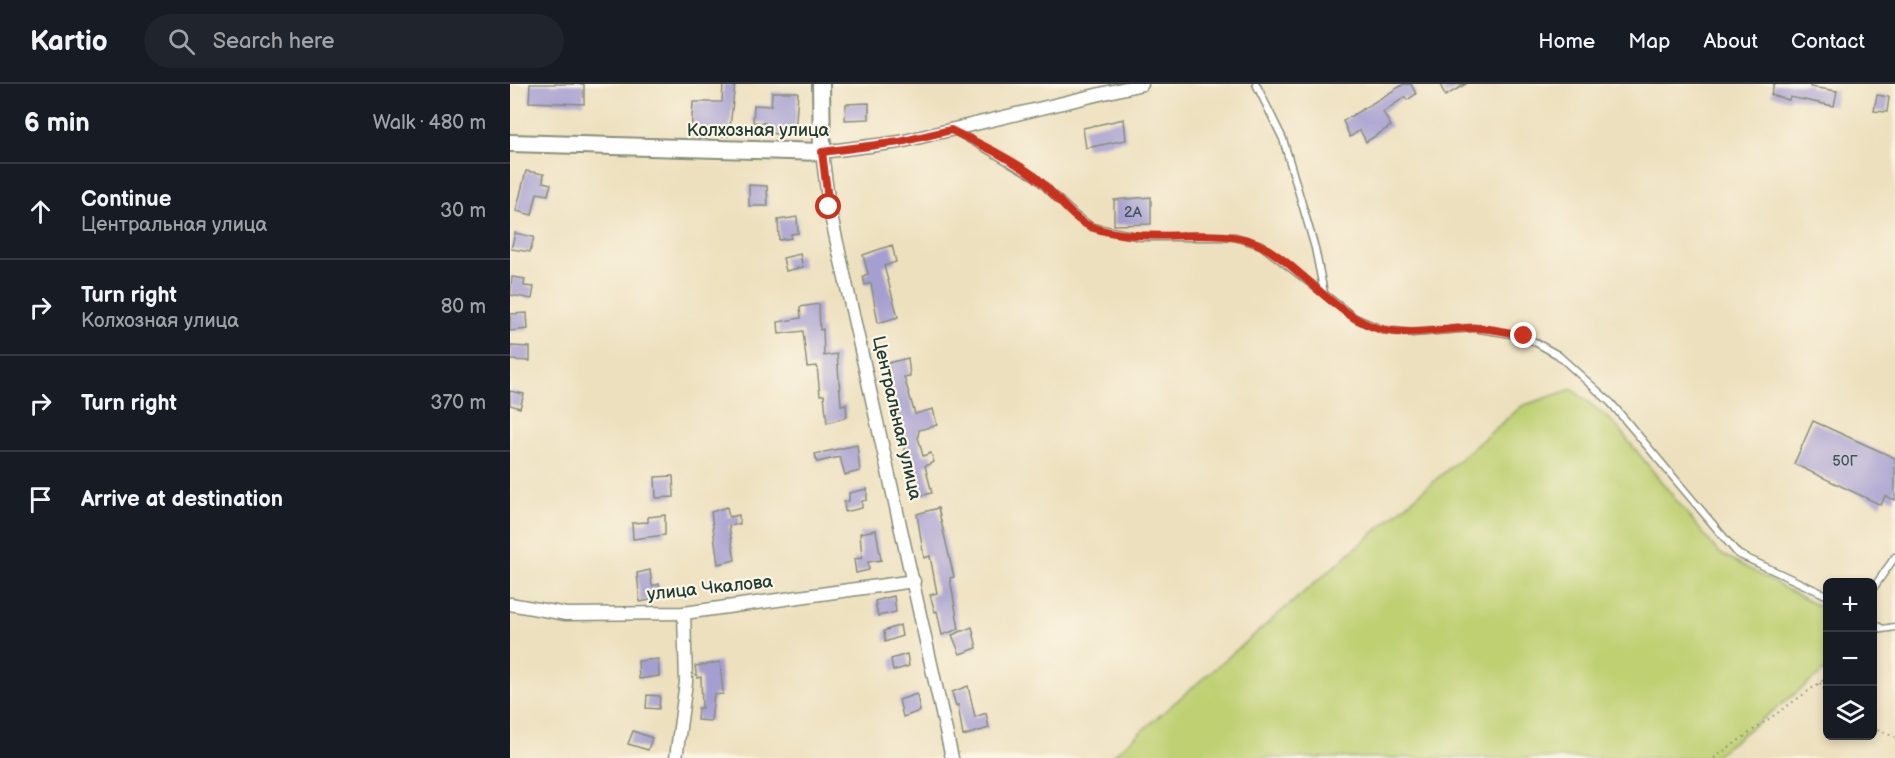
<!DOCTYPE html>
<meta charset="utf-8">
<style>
:root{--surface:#171b24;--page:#20242c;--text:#f1f3f6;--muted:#9ea1a6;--line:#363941}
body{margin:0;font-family:"Balsamiq Sans",sans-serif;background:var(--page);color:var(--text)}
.controls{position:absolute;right:18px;bottom:18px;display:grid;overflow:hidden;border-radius:9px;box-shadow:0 3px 9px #0003}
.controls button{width:54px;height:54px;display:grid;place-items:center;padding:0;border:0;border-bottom:2px solid var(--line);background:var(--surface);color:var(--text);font:30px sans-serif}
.stop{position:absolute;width:18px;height:18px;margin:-14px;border:4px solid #c8321e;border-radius:50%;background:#fff}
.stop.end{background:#c8321e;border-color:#fff;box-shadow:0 2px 6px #0008}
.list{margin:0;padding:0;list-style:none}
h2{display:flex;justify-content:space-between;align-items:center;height:78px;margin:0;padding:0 24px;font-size:26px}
h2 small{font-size:20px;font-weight:400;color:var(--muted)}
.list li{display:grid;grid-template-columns:39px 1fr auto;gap:18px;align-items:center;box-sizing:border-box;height:96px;padding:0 24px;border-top:2px solid var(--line)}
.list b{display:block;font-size:22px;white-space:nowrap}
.list p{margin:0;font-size:20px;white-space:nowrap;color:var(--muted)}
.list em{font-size:20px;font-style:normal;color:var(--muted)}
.icon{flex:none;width:33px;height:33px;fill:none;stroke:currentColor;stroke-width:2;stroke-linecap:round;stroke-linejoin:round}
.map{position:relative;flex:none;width:1385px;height:674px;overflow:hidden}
header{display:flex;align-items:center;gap:36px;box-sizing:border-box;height:84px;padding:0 30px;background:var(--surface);border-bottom:2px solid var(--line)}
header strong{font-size:28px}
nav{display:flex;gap:33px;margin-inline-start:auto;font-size:21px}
.search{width:420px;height:54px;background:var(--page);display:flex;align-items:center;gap:15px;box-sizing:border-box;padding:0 21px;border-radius:33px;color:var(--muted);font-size:22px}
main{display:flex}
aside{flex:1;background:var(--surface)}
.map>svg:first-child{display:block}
.green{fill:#bfd073;stroke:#6f8654;stroke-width:1.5}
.building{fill:#a59ed0}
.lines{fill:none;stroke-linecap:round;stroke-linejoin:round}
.service-casing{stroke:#868e79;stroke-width:9}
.minor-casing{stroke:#868e79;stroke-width:15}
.tertiary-casing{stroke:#868e79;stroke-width:20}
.path{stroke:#868e79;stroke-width:2;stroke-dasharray:1.5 4.5;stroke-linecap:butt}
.service{stroke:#fff;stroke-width:6}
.minor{stroke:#fff;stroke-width:12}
.tertiary{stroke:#fff;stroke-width:16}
.route{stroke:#c8321e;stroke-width:8}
.labels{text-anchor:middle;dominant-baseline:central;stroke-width:4.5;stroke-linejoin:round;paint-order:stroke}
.number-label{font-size:15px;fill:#40555b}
.street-label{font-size:18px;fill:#1f3d34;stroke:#fcf5e5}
</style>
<header>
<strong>Kartio</strong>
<div class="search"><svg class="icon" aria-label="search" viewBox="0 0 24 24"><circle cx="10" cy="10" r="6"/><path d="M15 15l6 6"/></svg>Search here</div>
<nav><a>Home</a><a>Map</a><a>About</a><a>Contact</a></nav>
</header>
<main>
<aside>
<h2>6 min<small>Walk · 480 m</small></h2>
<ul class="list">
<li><svg class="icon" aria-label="ahead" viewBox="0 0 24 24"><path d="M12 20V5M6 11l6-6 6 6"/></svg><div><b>Continue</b><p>Центральная улица</p></div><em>30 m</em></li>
<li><svg class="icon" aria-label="right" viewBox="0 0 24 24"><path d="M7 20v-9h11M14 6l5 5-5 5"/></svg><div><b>Turn right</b><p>Колхозная улица</p></div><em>80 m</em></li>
<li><svg class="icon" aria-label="right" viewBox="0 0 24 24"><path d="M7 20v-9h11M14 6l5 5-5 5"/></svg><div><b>Turn right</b></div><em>370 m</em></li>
<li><svg class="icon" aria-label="arrive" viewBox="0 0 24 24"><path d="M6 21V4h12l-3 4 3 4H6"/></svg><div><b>Arrive at destination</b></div></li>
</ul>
</aside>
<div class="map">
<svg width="1385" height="674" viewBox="0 0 1385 674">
<rect width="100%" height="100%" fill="#fcf5e5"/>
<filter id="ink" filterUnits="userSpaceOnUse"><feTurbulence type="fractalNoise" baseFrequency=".0167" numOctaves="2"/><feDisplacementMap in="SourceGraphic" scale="12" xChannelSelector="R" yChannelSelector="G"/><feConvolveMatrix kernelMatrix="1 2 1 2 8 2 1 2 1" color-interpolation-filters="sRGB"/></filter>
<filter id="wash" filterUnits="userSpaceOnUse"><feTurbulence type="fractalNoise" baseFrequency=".008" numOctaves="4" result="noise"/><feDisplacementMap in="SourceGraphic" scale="24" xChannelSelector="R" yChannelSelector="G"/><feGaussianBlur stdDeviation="1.35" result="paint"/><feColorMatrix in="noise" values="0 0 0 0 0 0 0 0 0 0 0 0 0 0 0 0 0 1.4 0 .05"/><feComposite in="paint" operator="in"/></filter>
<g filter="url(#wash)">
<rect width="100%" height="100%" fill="#ede0be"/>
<!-- green -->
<polygon class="green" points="1062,305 1104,339 1208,468 1317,527 1317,585 1202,674 600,674 1012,322"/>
<g id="blocks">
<!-- building -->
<g class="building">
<polygon points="20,0 74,0 74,20 19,18"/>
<polygon points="213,0 225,0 219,52 181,51 183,18 212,18"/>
<polygon points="894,0 901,0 906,10 897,16 895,13 873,28 881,42 856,58 850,46 840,53 833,37"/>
<polygon points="930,0 956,0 935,12"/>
<polygon points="1264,0 1301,0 1300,3 1327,7 1324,22 1280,13 1279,16 1261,11"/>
<polygon points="262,8 288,8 285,51 254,49 255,39 243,38 244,21 261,22"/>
<polygon points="1367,11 1379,13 1377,28 1364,27"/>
<polygon points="359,19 359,35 335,36 336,20"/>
<polygon points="614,35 616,56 576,64 573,44"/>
<polygon points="16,87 34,90 33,98 41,100 38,111 27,109 22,131 6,127"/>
<polygon points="239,101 257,102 258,122 239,122"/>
<polygon points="641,113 641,140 604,141 604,116"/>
<polygon points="287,133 288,149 281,150 281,154 269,156 268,136"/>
<polygon points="5,149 24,153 20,168 1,165"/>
<polygon points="382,161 386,178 374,182 388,233 368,239 361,199 355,201 353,192 358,190 353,171"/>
<polygon points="290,170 293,183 276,187 273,174"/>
<polygon points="2,193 15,195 14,202 24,203 22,215 0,211"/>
<polygon points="309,220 310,246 313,245 314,272 327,270 331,321 336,320 337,333 317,339 314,311 310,311 307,282 297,283 293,247 269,250 268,238 291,234 290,223"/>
<polygon points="17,229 18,245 0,247 0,230"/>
<polygon points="0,262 20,263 20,277 0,276"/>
<polygon points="398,274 400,292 394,293 405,330 423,325 427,341 409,346 408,353 413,372 421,369 424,378 415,382 422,409 404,413 378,279"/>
<polygon points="0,307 14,310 10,324 0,321"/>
<polygon points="1303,337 1385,374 1385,416 1375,412 1371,421 1284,380"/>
<polygon points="347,361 350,387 335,391 330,373 307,378 305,370"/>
<polygon points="163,392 164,413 146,414 145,393"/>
<polygon points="357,405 357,416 352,417 352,424 335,428 334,418 339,417 339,409"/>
<polygon points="217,423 219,433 229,431 230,440 219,442 225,476 208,480 201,428"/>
<polygon points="428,424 444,493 440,494 449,545 432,551 427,527 425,528 420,511 427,509 420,472 414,474 407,430"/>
<polygon points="155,431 155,451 123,455 122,439 138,438 138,433"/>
<polygon points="366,446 371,476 358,478 359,486 346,489 344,475 352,474 350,449"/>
<polygon points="140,486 142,502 149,500 150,514 130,518 127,489"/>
<polygon points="384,512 386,528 368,532 365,517"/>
<polygon points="390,541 392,552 375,558 374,547"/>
<polygon points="462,543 467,564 450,570 442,551"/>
<polygon points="397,570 399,582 383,587 381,575"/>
<polygon points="148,575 149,592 129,595 128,577"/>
<polygon points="210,578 213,610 204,611 201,637 187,636 188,624 192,624 191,593 187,594 185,582"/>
<polygon points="458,602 465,633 476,629 479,644 453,652 448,621 446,622 442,608"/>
<polygon points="407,610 410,627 393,633 389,616"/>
<polygon points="137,611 150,612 149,625 136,624"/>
<polygon points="123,647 142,654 138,666 118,660"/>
</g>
</g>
</g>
<g filter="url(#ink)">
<use href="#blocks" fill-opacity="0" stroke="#868e79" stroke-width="1.5"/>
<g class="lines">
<!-- service casing -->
<g class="service-casing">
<g id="service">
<polyline points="746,0 773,55 805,164 814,209"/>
<polyline points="445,47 525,93 566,132 582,143 631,153 725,153 751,161 845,234 873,246 902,249 963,244 1014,252 1048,271 1101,319 1228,470 1318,512"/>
<polyline points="1362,506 1385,473"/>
<polyline points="1362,538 1372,545 1385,543"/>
</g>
</g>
<!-- minor casing -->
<g class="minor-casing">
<g id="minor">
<polyline points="0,520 56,530 174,529 404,497"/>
<polyline points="166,674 176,598 174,529"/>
<polyline points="442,674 319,123 312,68 390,58 632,0"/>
</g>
</g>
<!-- tertiary casing -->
<g class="tertiary-casing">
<polyline id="tertiary" points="0,59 312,68 311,0"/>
</g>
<!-- path -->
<g class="path">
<polyline points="1310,599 1318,612"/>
<polyline points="1362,644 1385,653"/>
<polyline points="1204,674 1318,593"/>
</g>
<!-- service -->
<use href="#service" class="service"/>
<!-- minor -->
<use href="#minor" class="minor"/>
<!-- tertiary -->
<use href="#tertiary" class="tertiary"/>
</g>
</g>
<g class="lines" filter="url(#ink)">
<!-- route -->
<path class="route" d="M319,123L312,68L390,58L441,46C469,60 499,73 524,92C544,107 559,134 582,143C634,163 711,139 752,162C793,184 828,236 874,246C905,252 934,244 964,244C981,244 997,248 1014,252"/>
</g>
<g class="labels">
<!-- number labels -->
<g class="number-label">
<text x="623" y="128">2А</text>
<text x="1335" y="377">50Г</text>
</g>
<!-- street labels -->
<g class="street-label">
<text x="248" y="46">Колхозная улица</text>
<text transform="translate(387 334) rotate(77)">Центральная улица</text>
<text transform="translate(200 504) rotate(-6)">улица Чкалова</text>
</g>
</g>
</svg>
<div class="controls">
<button>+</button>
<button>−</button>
<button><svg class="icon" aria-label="layers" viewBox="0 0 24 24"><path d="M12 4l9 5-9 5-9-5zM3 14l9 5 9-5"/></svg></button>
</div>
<div class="stop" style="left:319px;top:123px"></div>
<div class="stop end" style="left:1014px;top:252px"></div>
</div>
</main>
